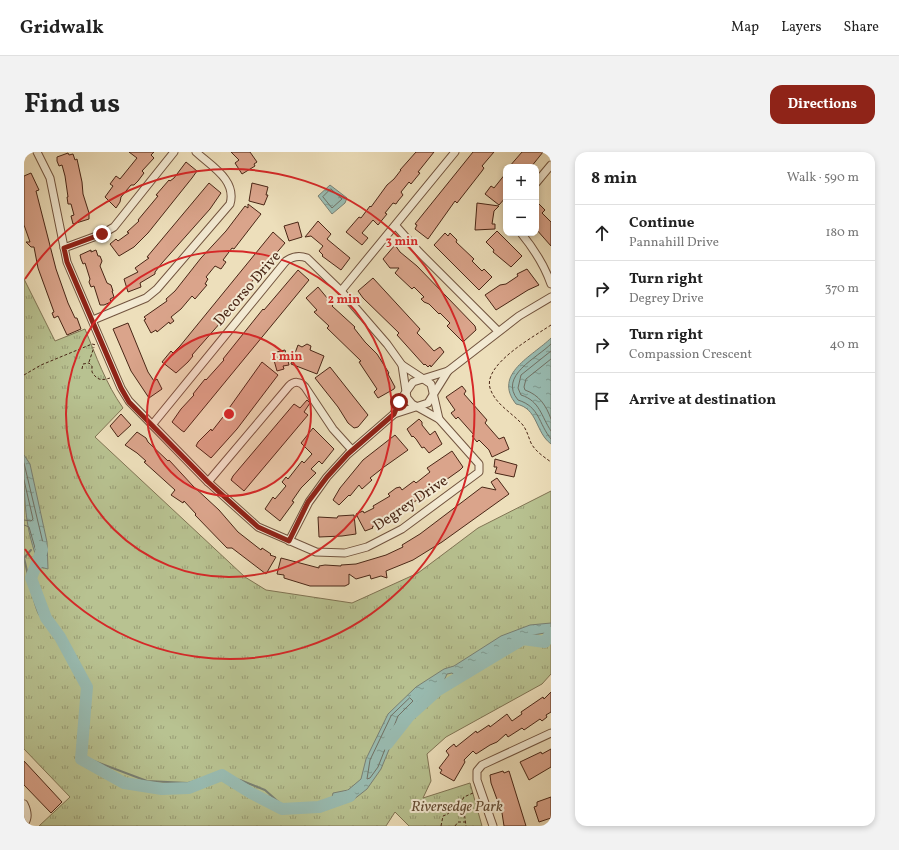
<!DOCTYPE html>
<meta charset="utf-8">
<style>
:root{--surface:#fff;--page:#f2f2f2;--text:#222;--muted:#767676;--line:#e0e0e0;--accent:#8f2418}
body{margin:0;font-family:Vollkorn,serif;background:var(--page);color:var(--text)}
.controls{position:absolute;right:12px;top:12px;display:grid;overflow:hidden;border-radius:8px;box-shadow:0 2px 6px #0003}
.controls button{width:36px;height:36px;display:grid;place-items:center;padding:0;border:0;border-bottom:1px solid var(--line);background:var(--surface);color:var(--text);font:20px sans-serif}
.stop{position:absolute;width:12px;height:12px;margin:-9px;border:3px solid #8f2418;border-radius:50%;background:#fff}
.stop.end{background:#8f2418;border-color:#fff;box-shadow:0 1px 4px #0008}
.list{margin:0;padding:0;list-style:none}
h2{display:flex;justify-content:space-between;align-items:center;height:52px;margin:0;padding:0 16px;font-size:17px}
h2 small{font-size:13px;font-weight:400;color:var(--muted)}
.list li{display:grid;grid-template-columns:26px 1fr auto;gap:12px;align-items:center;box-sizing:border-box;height:56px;padding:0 16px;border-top:1px solid var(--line)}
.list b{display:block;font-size:15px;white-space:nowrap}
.list p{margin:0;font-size:13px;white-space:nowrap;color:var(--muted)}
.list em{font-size:13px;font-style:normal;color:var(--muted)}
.icon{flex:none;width:22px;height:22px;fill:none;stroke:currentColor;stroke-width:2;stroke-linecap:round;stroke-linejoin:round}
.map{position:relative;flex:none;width:527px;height:674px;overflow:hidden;border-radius:12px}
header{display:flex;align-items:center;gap:24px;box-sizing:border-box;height:56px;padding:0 20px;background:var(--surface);border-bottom:1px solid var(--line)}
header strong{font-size:19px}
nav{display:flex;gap:22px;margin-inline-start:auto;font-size:14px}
.intro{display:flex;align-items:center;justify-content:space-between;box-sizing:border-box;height:96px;padding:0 24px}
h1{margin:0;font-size:28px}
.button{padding:10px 18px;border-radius:12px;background:var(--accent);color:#fff;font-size:14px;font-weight:700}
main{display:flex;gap:24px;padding:0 24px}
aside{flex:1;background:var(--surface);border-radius:12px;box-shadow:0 2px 6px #0003}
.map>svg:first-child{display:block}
.grass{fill:url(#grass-tufts);stroke:#807454}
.water{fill:url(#water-ripples);stroke:#798074}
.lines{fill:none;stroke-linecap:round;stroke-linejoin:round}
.shore{stroke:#717164;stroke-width:1}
.stream{stroke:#798074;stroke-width:2}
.river{stroke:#99bcb2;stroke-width:12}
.building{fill:#daa48b;stroke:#492616}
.minor-casing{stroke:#72543f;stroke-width:9}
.path{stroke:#492616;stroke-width:1;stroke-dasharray:3 2;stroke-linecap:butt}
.minor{stroke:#f3ead3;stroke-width:7}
.route{stroke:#8f2418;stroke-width:5}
.ring{fill:none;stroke:#d62828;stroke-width:2}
.labels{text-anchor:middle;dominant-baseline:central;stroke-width:4;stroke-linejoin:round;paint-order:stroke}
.street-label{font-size:15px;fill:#492616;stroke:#f3ead3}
.park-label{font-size:15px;font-style:italic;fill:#654d35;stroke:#f3ead3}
.centre{fill:#d62828;stroke:#f3ead3;stroke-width:2}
.ring-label{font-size:12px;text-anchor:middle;font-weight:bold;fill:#d62828;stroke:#f3ead3;stroke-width:4;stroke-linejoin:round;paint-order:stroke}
</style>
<header>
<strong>Gridwalk</strong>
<nav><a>Map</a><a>Layers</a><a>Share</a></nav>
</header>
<div class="intro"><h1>Find us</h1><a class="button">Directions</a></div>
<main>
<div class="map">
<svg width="527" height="674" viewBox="0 0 527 674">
<defs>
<pattern id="grass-tufts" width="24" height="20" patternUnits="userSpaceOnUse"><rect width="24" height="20" fill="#b8c291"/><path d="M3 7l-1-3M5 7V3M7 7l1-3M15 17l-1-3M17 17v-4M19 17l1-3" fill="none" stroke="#989d75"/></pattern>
<pattern id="water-ripples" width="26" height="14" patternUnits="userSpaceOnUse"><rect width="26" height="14" fill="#99bcb2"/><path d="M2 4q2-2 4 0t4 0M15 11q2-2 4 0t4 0" fill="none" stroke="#7f9990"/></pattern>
</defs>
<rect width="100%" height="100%" fill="#eddfbb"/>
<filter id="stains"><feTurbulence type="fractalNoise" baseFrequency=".005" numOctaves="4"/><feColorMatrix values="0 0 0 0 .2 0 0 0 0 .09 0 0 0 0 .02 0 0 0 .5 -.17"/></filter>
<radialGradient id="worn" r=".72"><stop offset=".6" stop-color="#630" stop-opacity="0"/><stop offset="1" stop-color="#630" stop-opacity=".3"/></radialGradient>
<!-- grass -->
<path class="grass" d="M0,127L31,189L61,177C72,204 82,232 99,256L71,285L221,425L242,438L328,451L394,421L454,376L527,339V522L518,532L422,585L403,602L407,629L399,646L446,631L458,674H385L371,660L362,674H15L46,645L0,597Z"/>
<!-- water -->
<g class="water">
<polygon points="306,33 323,46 321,51 308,62 294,44"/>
<path d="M527,186V292C511,280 514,256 492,252C468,222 509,204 527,186Z"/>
<path d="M0,303L6,312L23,390L24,417L16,415C0,375 0,347 0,303Z"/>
<polygon points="527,471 527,480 503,484 483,493 433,525 428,521 423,522 419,531 397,546 378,566 357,617 343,637 329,648 313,651 307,649 309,641 324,638 337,627 342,607 364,562 392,535 420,517 430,514 477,484 506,473"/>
</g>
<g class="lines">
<!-- shore -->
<g class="shore">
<polygon points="307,37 318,47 308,56 299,45"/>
<path d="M527,192C513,206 474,224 494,248C516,255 514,271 527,287"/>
<path d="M527,199L497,223L494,236L497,243C516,249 517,264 527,279"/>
<path d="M527,207L502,227L500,235L501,238C515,243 522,253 527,267"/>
<polyline points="0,311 19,391 19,407 16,407 11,396 5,375 0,373"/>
<polyline points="0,328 9,367 7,369 0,368"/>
<polygon points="386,546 389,549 374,564 354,615 346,626 343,627 346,608 367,564"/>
</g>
<!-- stream -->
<path class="stream" d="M7,398L0,406C3,418 10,454 15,462C20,470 29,475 35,482C46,494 57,511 60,527C66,554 49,580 62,606L123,629L164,631L191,623L216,628L241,638L259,654L269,655L307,649"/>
<!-- river -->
<g class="river">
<polyline points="17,395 18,398 7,426 22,466 36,485 63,535 57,607 100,631 138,637 165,636 198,623 227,641 258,657 295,655 326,644"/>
<polyline points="363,592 385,564 414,538 499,487 521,490 527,481"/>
</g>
</g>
<!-- building -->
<g class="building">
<polygon points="105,0 130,0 127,3 130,6 118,19 120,21 114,29 110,33 107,33 97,45 96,50 92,56 81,45 89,34 86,32 92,24 96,27 113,6"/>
<polygon points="207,0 226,0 233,10 230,12 231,14 218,22 211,11 215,8"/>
<polygon points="392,0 410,0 394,20 396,21 387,32 385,30 377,40 379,43 374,49 372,52 369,51 361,61 363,62 354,73 349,68 338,81 344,86 338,93 322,80 335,65 337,66 346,54 347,55 363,33 370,27 377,18 376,18"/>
<polygon points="449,0 470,0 458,14 460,16 458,19 433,51 431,49 404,87 391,77 393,73 391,72"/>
<polygon points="498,0 519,0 507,15 485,15"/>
<polygon points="44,1 45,3 49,2 51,8 53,7 58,30 59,42 65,61 65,67 49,72 47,64 50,63 47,52 44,52 43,45 44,45 41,24 38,13 35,14 33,9 33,5"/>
<polygon points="162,10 173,19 168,26 124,81 110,95 95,104 86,92 92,87 94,89 105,81 103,80 115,69 114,68 134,44 132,43 145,28 146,29 150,26"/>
<polygon points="7,21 15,38 12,39 32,117 44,151 51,166 53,166 57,177 43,183 34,164 30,166 28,161 30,160 14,116 10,95 7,95 2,90 6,90 0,73 0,24"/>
<polygon points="482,21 482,45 475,53 461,42 467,34 470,36"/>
<polygon points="185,31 197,41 186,57 138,111 131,120 131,122 116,131 117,135 104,140 100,127 114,120 111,116 125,106 123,105"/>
<polygon points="228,31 244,35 242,43 244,43 240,53 225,49"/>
<polygon points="512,49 521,58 518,61 527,70 527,94 512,77"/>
<polygon points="453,51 475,54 470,59 468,72 471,72 471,77 451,78"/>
<polygon points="224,52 237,62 210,97 208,96 199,108 202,110 197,117 191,114 182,125 184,127 181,132 183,133 171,147 168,144 157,157 147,165 150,169 146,172 145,170 133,180 132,178 127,181 120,168 122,167 120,165 143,149 142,147 151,139 177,106 202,79 221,54 224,56"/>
<polygon points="294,69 307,82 303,87 326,106 317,118 298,104 299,103 295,99 299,94 287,84 281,85"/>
<polygon points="274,70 278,85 265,89 260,74"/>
<polygon points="473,79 498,104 487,115 469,100 470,98 462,90"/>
<polygon points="249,80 261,91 207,154 209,156 204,162 168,203 169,204 164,210 152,221 138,210 147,199 149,201 156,194"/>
<polygon points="421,81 424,84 426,81 433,88 432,90 450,107 448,109 458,119 460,117 468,125 455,138 410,93"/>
<polygon points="371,93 376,100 393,114 451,174 452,178 439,190 423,174 426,171 416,161 415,162 405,152 400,150 397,147 400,145 390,135 388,137 371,121 375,116 366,116 359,107"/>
<polygon points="67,98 67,100 72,98 74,104 76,104 78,109 76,114 83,131 87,133 89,139 88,139 90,145 86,147 87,150 80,153 76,153 70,134 67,135 65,130 66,127 61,111 59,112 57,107 56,103"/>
<polygon points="503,117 515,133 504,138 472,158 461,143 476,133 482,132 494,124 493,122"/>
<polygon points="274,118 285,128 160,280 157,278 148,270 157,257 170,243 169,242 181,227 182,228 200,208 199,207 239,157 240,158"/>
<polygon points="349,126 396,177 393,181 398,186 410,199 416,195 420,200 407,215 406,213 404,215 401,212 400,213 373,183 375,181 339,146 334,139"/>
<polygon points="294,135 309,153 308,154 331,175 330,176 341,190 353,202 365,221 364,222 371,235 370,237 354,246 350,240 353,237 335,210 337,209 303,176 305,174 290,160 293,158 282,146"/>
<polygon points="104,171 124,220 130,229 133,227 138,237 125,246 107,219 89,177"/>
<polygon points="283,192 287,194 286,198 300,204 293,222 267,212 274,193 278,195"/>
<polygon points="261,198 265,213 259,214 260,217 253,219 248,201"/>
<polygon points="238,210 254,223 213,277 187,306 172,294 174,290 187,277 188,279 199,265 209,264 203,259"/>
<polygon points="306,215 344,263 334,275 330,276 324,271 314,255 291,226"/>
<polygon points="438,234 442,239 440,242 463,268 461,271 475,287 480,285 485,297 468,305 465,298 455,288 453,290 448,284 450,283 434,265 432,267 427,261 431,258 422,245"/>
<polygon points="283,248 286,251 280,260 284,263 220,339 207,328 209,324 270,252 276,256"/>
<polygon points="97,262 107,273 94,285 86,274"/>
<polygon points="395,267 398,270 398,273 406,283 411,279 418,292 405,301 400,295 398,296 392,287 389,284 388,285 383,277"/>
<polygon points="289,276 310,297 298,312 295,309 287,317 292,321 277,336 268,349 270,350 256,369 241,357 249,345 251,347 262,334 258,330 262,325 264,327 278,309 280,311 288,302 277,291"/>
<polygon points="113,280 122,286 124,290 144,309 145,308 169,334 195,358 214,380 237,398 238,396 247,402 246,403 252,405 242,422 208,396 203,396 171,363 172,362 160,349 159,351 147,343 151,338 120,310 122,309 113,301 101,293"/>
<polygon points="371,283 384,298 360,315 346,326 348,328 338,337 335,333 326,344 325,343 315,353 309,348 316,336 339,308"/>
<polygon points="428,299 439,315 436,318 395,347 348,375 349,376 341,379 332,362 339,359 340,361 350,356 349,354 366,344 364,342 372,336 376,335 378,338 390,329 392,331 406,320 403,316"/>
<polygon points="471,307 493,313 490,325 471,321 473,315 470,315"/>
<polygon points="473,326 485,342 418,390 389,408 362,419 363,426 357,424 347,427 346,423 332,427 325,422 325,432 321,434 286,434 260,426 260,423 253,422 257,406 295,416 295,414 301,413 317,414 317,413 332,412 362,403 379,395 378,393 396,382 458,335 472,338 467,330"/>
<polygon points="330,363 332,382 318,384 295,385 294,365 313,366 314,364"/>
<polygon points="527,540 527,560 522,563 523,565 518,569 516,567 500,578 498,576 484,585 482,582 473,590 466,593 452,602 449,599 440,608 441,610 430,629 416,621 418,618 415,616 425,603 422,599 425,596 430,592 432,595 452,579 453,581 465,573 466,575 483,562 488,569 498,562 497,560 519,545 520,547"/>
<polygon points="527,597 527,615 505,628 496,610 517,600 518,602"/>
<polygon points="0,609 38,650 27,661 0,633"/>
<polygon points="479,619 480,621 485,619 502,674 480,674 478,661 467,631 466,623"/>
<polygon points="527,645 527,666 515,670 510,655 513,654 513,650"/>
</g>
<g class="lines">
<!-- minor casing -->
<g class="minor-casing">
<g id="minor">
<path d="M13,0L26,26L43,110L97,236L105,249L184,330L234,375L292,400L321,401L343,395L378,377L455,320V312L415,267L388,252L383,246L378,213L363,192L317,139L283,106C275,103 269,104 262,109L128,273"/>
<polyline points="512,31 527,13"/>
<polyline points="372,74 395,100 474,179"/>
<path d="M497,81C510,97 520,112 527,132"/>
<polyline points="40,96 78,82 90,75 150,0"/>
<polyline points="317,139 431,0"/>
<path d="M69,168L122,146L133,137L206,52C213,28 187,14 172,0"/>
<polyline points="378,213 407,232 415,267"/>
<polyline points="370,262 375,250 389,230 424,219 495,164 527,145"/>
<path d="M184,330L265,234C270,229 276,229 281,235L309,277L328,298"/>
<polyline points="265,389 285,350 303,325 324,302 370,262 404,251 424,219"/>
<path d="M0,652C3,658 5,666 0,672"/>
<polyline points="469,674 453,628 453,619 458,613 527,581"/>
</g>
</g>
<!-- path -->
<g class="path">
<path d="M527,173C511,184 459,212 466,236C471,252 487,260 498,272C503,278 504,284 507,291C511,299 520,305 527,310"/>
<polyline points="65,210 70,195"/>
<path d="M58,217L59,212L65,211L68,214V220C73,228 77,229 86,226"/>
<polyline points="0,223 17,213 68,192 72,193"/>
<polyline points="436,652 440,645 449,641"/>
<polyline points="417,674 419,664 424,662 427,654 436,653 440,659 442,674"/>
<polyline points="431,674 434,670 441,670"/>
</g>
<!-- minor -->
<use href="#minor" class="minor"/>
</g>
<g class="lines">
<!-- route -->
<polyline class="route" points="78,82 40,96 43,110 97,236 105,250 184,330 234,375 265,389 284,350 303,325 324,302 370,262 375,250"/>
</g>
<!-- distance rings -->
<circle cx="205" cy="262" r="82" fill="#d62828" fill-opacity=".12"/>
<g class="ring">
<circle cx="205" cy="262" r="82"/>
<circle cx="205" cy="262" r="163"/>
<path d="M1 127A245 245 0 1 1 1 397"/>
</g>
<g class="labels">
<!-- street labels -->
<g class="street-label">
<text transform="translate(224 137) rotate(-49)">Decorso Drive</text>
<text transform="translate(387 352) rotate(-34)">Degrey Drive</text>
</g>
<!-- park labels -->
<g class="park-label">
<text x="433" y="655">Riversedge Park</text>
</g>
</g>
<circle cx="205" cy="262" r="6" class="centre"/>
<g class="ring-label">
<text x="378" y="93">3 min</text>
<text x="320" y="151">2 min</text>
<text x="263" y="208">1 min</text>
</g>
<rect width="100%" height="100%" filter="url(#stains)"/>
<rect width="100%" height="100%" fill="url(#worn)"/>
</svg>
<div class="controls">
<button>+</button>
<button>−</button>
</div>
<div class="stop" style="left:375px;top:250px"></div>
<div class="stop end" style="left:78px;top:82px"></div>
</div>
<aside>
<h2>8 min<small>Walk · 590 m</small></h2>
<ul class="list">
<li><svg class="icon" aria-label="ahead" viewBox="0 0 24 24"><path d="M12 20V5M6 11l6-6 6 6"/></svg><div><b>Continue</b><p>Pannahill Drive</p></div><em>180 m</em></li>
<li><svg class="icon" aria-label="right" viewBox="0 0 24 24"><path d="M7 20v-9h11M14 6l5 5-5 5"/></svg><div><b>Turn right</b><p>Degrey Drive</p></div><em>370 m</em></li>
<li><svg class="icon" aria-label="right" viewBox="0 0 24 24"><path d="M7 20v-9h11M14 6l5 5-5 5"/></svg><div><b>Turn right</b><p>Compassion Crescent</p></div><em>40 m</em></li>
<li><svg class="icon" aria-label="arrive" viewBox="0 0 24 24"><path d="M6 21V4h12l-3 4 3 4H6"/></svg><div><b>Arrive at destination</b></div></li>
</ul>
</aside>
</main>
